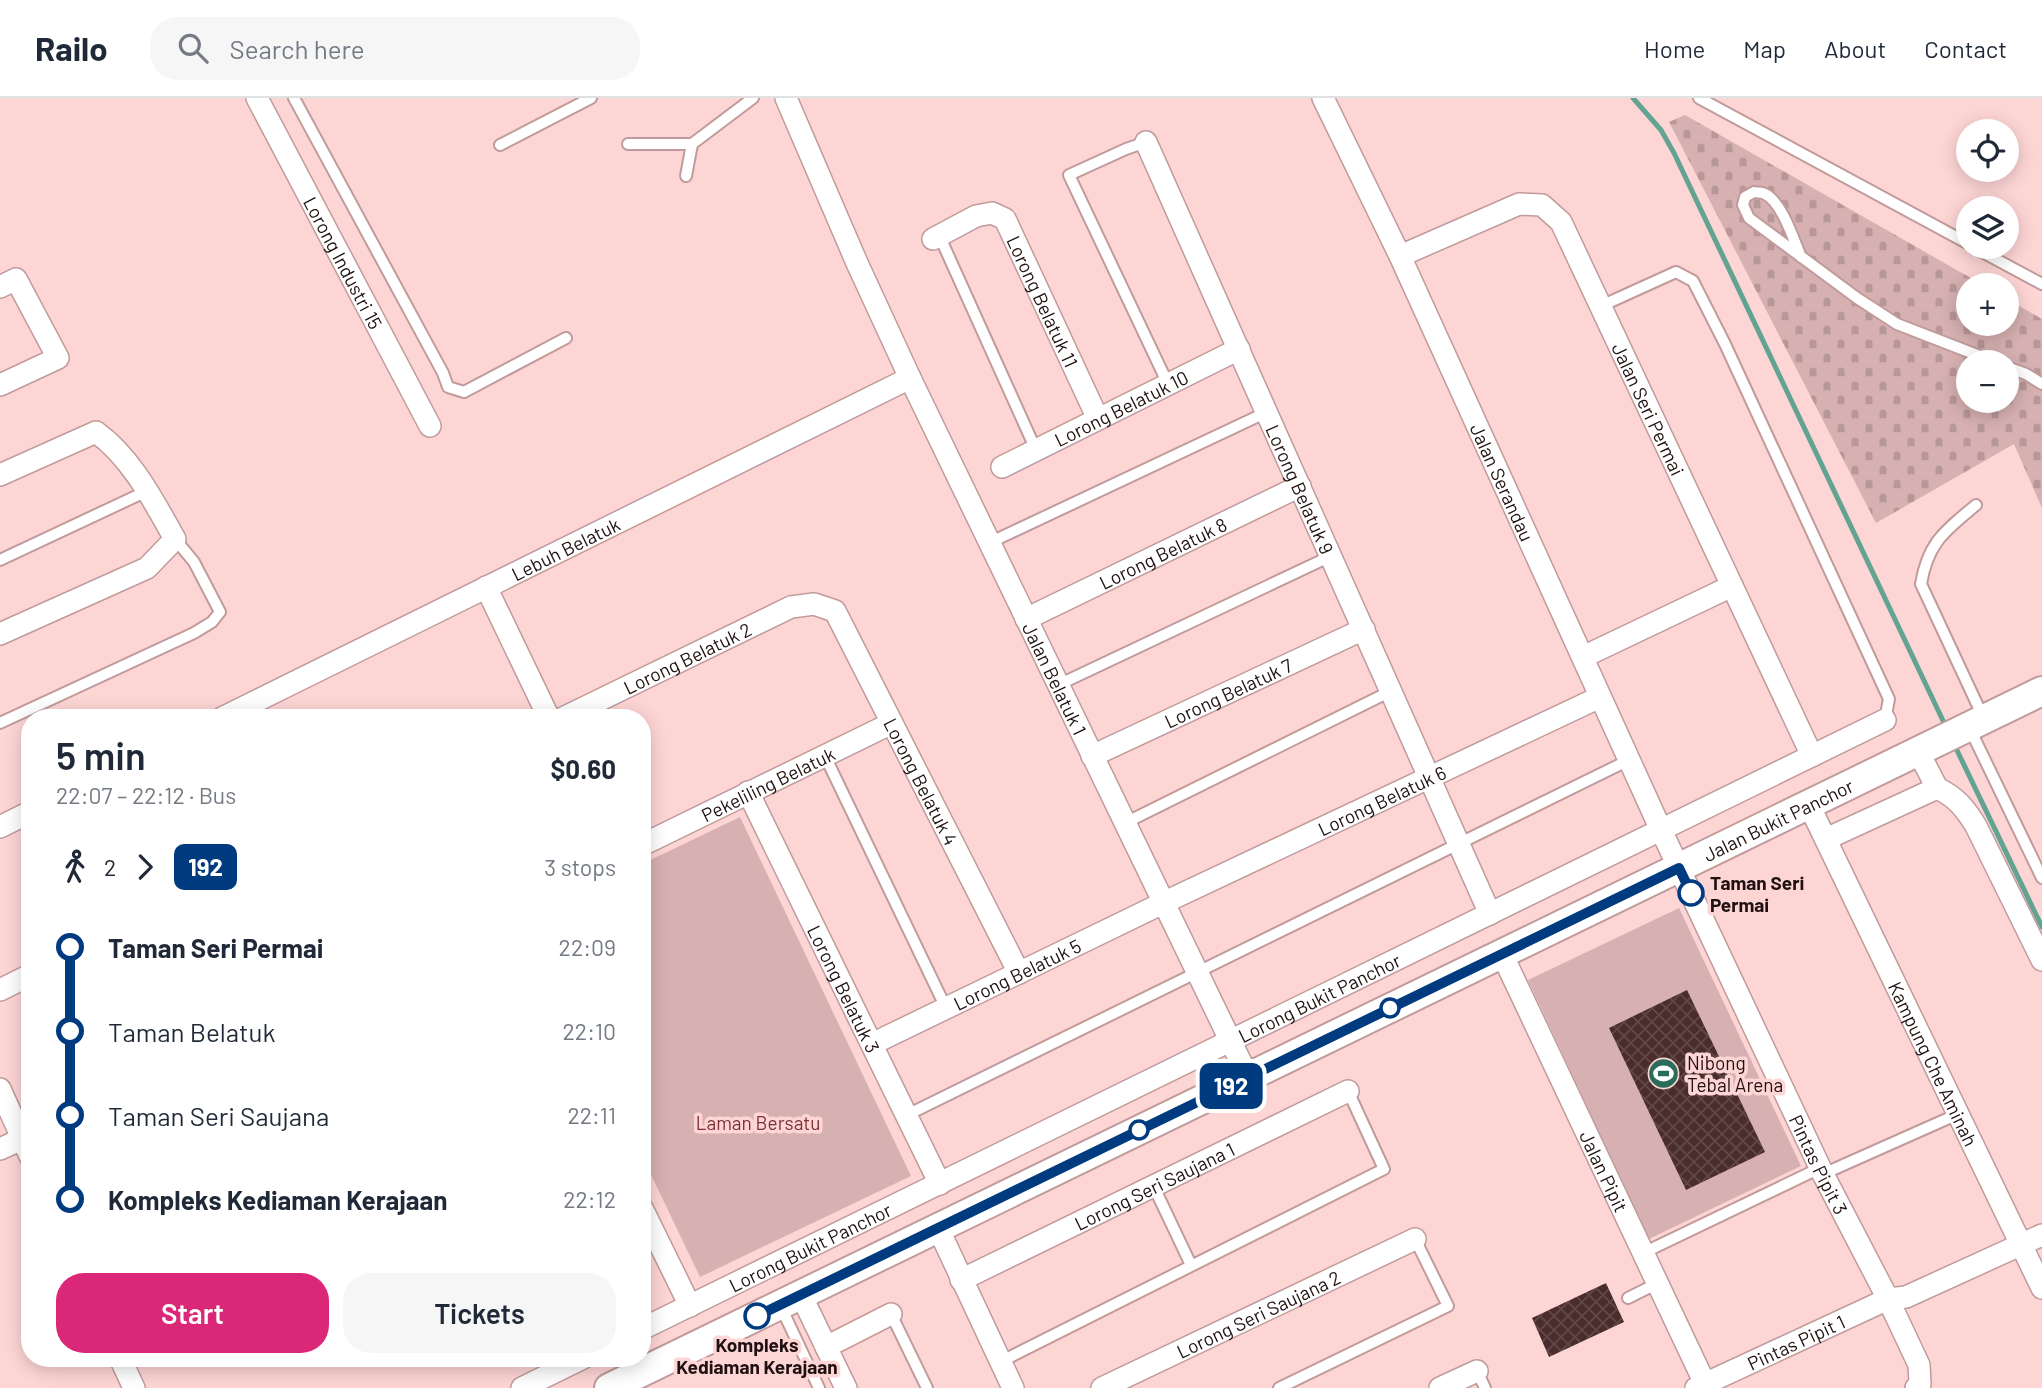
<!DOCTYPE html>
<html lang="en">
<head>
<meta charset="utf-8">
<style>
  :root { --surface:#fff; --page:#f6f6f7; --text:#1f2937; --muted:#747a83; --line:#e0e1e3; --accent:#db2777 }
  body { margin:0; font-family:Barlow,sans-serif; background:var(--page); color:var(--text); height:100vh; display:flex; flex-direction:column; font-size:26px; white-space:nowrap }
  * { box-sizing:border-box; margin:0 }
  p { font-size:23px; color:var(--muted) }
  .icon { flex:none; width:38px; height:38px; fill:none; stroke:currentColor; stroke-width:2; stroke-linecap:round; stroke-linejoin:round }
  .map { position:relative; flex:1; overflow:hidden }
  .drawer { position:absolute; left:21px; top:611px; width:630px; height:658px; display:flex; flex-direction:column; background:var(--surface); border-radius:28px; box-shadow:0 4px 18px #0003 }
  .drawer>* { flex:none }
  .badge { padding:0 14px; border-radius:10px; font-size:24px; line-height:46px }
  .fabs { position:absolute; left:1956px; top:21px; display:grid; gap:14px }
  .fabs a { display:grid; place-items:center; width:63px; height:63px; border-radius:50%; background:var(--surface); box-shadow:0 4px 18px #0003; font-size:35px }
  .map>.badge { position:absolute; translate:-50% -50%; box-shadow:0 0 0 4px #fff }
  .legs { display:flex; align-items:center; gap:10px; height:77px; padding:0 35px; font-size:23px }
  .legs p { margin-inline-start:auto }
  .headline { display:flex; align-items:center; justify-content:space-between; height:119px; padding:0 35px }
  h1 { font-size:38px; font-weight:600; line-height:52px }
  .action { display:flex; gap:14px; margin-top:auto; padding:14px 35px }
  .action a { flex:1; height:80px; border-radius:28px; background:var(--accent); color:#fff; font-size:28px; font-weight:600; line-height:80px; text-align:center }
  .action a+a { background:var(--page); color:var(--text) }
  ul { padding:0 35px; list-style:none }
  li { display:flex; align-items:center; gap:24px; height:84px; font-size:26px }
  li i { display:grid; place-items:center; width:10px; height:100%; margin:0 9px; background:currentColor }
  li i::after { content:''; width:18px; height:18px; margin:-9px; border:5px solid; border-radius:50%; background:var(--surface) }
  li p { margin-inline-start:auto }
  li:first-child i { background:linear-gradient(#0000 50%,currentColor 0) }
  li:last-child i { background:linear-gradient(currentColor 50%,#0000 0) }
  header { display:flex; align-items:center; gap:42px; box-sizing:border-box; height:98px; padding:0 35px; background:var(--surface); border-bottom:2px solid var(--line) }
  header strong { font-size:33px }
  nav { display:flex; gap:38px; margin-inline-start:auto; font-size:24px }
  .search { width:490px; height:63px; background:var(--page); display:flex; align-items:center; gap:18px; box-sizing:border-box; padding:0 24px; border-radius:28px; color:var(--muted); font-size:26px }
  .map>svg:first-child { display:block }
</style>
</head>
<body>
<header>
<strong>Railo</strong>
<div class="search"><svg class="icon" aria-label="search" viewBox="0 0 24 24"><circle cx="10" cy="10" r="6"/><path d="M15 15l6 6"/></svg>Search here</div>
<nav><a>Home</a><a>Map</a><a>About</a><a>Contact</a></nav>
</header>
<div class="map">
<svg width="2042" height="1290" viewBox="0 0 2042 1290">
  <defs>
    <pattern id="cemetery-stones" width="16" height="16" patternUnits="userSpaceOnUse" patternTransform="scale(1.75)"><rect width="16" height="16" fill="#d7b1b1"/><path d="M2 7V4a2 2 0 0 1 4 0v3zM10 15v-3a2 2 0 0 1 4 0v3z" fill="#b89797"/></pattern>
    <pattern id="building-cross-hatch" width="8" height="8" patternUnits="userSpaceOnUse" patternTransform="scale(1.75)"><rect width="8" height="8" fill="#4a2c2c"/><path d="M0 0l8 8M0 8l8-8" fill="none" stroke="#614848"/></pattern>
  </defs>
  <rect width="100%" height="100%" fill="#fed5d5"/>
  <g fill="#d7b1b1">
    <path d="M 740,719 L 911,1078 L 700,1179 L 642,1058 L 642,766 Z"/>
    <path d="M 1679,810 L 1801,1068 L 1649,1141 L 1528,882 Z"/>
  </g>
  <path fill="url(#cemetery-stones)" fill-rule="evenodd" d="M 1685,17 L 1983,187 L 1969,187 L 1969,226 L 2007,226 L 2007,201 L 2042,221 L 2042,410 L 2014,346 L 1876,425 L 1669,24 ZM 1969,264 L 2007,264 L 2007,303 L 1969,303 Z"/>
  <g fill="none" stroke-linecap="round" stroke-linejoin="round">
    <g stroke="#62a391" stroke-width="5">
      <path d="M 1633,0 L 1661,32 L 1674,55 L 1946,629"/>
      <path d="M 1953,644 L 2042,829"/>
    </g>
  </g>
  <g fill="url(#building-cross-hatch)">
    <path d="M 1687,892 L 1765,1054 L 1686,1092 L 1609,930 Z"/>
    <path d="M 1606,1185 L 1624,1224 L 1549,1259 L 1532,1220 Z"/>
  </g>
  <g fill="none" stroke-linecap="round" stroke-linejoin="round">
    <defs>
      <g id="service">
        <path d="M 294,0 L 443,275 L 448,289 L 464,294 L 566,240"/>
        <path d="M 1699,0 L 1969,146"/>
        <path d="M 1146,44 L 1126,51 L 1069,77 L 1168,286"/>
        <path d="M 628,46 L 692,46 L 753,0"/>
        <path d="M 500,47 L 591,0"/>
        <path d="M 686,78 L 692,46"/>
        <path d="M 939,137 L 1036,352"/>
        <path d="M 1973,149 L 2042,186"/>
        <path d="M 1801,159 C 1794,143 1782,104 1765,96 C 1762,94 1757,95 1754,94 L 1745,99 L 1743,107 L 1749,120 L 1857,200 L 1897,226 L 1995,264"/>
        <path d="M 1601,208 L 1676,174 L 1693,183 L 1725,246 L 1889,601 L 1885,622"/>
        <path d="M 2007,269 L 2026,276 L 2042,286"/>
        <path d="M 1976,407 C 1945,433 1928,444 1921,486 L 1984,621"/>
        <path d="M 989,445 L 1267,314"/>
        <path d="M 0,462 L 147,393"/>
        <path d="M 1058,587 L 1331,458"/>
        <path d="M 0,625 L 194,535 L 212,524 L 220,514 L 194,464 L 175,441"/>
        <path d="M 1969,629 L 2042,780"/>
        <path d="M 825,658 L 946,910"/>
        <path d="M 1125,725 L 1391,593"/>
        <path d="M 907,1017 L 1629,662"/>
        <path d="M 1823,1076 L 1958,1016"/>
        <path d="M 1153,1087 L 1191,1167"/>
        <path d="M 1643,1155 L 1820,1070"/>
        <path d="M 1628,1200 L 1658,1185"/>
        <path d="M 780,1207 L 819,1290"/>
        <path d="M 891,1216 L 927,1290"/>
        <path d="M 1000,1264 L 1384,1071 L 1348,993"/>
        <path d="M 1477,1273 L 1485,1290"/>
        <path d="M 1279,1290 L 1448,1208 L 1415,1141"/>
      </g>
      <g id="minor">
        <path id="s1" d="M 257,0 L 430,328"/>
        <path id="s2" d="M 786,0 L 857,165 L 910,280 L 1248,979"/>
        <path id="s3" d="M 1323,0 L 1400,158 L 1661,732 L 1823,1076 L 1888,1201 L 1919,1267 L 1920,1286 L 1916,1290"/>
        <path id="s4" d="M 1146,44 L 1490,816"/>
        <path id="s5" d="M 933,141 L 976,118 L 992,115 L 1005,121 L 1098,321"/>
        <path id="s6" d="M 1400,158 L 1519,106 L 1542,107 L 1561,124 L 1812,658"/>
        <path d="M 0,189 L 16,181 L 58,260 L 0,287"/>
        <path id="s7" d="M 1002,369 L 1239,251"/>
        <path d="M 0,377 L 96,334 C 132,360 154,404 175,441 L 147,470 L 0,536"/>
        <path d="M 486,489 L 549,620"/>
        <path id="s8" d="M 1026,521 L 1300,388"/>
        <path d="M 1583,559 L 1732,488"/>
        <path id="s9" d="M 222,620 L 910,280"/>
        <path id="s10" d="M 563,620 L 791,509 L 814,506 L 835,513 L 1019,875"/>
        <path d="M 1918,653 L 1937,690"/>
        <path id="s11" d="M 1092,658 L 1364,531"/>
        <path id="s12" d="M 748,694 L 940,1086"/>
        <path id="s13" d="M 1809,707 L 2042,1190"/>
        <path d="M 0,729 L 30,714"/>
        <path d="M 1826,741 L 1937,690 C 1956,699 1965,710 1976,728 L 2042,862"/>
        <path id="s14" d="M 642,747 L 892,625"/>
        <path id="s15" d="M 1502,856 L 1707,1290"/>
        <path d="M 0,892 L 30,877"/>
        <path id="s16" d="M 872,946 L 1163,805 L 1600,599"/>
        <path d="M 0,991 L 30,1058"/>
        <path d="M 0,1051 L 22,1041"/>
        <path d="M 642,1110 L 690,1208"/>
        <path d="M 938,1130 L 1013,1290"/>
        <path id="s17" d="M 961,1182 L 1348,993"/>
        <path d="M 801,1197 L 846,1290"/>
        <path id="s18" d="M 642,1231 L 1885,622"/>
        <path d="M 826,1249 L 891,1216"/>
        <path d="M 120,1260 L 134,1290"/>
        <path d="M 522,1290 L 583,1260"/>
        <path id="s19" d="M 1102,1290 L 1415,1141"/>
        <path d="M 1440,1290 L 1477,1273"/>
        <path id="s20" d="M 1696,1290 L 1888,1201 L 1906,1199 L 2042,1137"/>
      </g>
      <g id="secondary">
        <path id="s21" d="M 609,1290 L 2042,593"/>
      </g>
    </defs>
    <use href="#service" stroke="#c19b9b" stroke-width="14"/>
    <use href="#minor" stroke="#c19b9b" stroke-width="24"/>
    <use href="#secondary" stroke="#c19b9b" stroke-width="32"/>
    <use href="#service" stroke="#fff" stroke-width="10"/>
    <use href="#minor" stroke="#fff" stroke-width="21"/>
    <use href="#secondary" stroke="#fff" stroke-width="28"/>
  </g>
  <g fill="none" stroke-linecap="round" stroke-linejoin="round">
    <defs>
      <path id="line-1" d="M 757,1218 L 1679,770 L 1691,795"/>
    </defs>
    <use href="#line-1" stroke="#fff" stroke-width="16"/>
    <use href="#line-1" stroke="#003b80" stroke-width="10"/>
  </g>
  <defs>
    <symbol id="stadium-disc" viewBox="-11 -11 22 22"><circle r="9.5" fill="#2b6d5d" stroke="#fed5d5"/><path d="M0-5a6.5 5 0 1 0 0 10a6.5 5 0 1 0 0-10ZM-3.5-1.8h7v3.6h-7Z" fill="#fff"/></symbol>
  </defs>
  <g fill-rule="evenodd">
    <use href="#stadium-disc" x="1646" y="958" width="35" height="35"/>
  </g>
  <g fill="#fff" stroke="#003b80" stroke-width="3.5">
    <circle cx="1691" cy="795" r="12"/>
    <circle cx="1390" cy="910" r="9"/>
    <circle cx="1139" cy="1032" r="9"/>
    <circle cx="757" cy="1218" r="12"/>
  </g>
  <g text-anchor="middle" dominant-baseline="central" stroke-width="7" stroke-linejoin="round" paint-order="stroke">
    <g font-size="19" fill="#1f1111" stroke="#fed5d5">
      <text stroke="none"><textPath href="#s1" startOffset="186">Lorong Industri 15</textPath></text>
      <text stroke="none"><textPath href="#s5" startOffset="170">Lorong Belatuk 11</textPath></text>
      <text stroke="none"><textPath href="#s7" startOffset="133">Lorong Belatuk 10</textPath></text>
      <text stroke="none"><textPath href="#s6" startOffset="385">Jalan Seri Permai</textPath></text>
      <text stroke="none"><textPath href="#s3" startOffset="424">Jalan Serandau</textPath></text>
      <text stroke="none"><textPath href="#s4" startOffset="380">Lorong Belatuk 9</textPath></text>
      <text stroke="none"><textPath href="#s9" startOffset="383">Lebuh Belatuk</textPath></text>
      <text stroke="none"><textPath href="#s8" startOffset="152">Lorong Belatuk 8</textPath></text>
      <text stroke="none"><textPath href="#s10" startOffset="138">Lorong Belatuk 2</textPath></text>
      <text stroke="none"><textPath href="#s2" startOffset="640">Jalan Belatuk 1</textPath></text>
      <text stroke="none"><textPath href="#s11" startOffset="150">Lorong Belatuk 7</textPath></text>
      <text stroke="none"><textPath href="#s10" startOffset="490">Lorong Belatuk 4</textPath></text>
      <text stroke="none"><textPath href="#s14" startOffset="140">Pekeliling Belatuk</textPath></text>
      <text stroke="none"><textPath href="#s16" startOffset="565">Lorong Belatuk 6</textPath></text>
      <text stroke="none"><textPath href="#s21" startOffset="1300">Jalan Bukit Panchor</textPath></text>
      <text stroke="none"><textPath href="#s16" startOffset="161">Lorong Belatuk 5</textPath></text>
      <text stroke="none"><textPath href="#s12" startOffset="219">Lorong Belatuk 3</textPath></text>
      <text stroke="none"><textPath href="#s18" startOffset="754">Lorong Bukit Panchor</textPath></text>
      <text stroke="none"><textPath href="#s13" startOffset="287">Kampung Che Aminah</textPath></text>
      <text stroke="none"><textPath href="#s3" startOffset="1176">Pintas Pipit 3</textPath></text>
      <text stroke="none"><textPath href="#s15" startOffset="240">Jalan Pipit</textPath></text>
      <text stroke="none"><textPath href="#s17" startOffset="215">Lorong Seri Saujana 1</textPath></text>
      <text stroke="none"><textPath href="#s18" startOffset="187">Lorong Bukit Panchor</textPath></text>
      <text stroke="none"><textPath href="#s19" startOffset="173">Lorong Seri Saujana 2</textPath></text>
      <text stroke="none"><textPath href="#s20" startOffset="110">Pintas Pipit 1</textPath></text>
    </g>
    <g font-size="19" font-weight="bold" fill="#1f1111" stroke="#fed5d5" text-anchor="start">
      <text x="1710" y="784">Taman Seri<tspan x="1710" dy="22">Permai</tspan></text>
      <text x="757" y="1246" text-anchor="middle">Kompleks<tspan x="757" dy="22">Kediaman Kerajaan</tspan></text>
    </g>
    <g font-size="19" fill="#1f1111" stroke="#fed5d5" text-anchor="start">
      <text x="1687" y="964">Nibong<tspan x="1687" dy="22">Tebal Arena</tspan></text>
    </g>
    <g font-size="19" fill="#7b3237" stroke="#fed5d5">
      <text x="758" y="1024">Laman Bersatu</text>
    </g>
  </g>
</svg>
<div class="fabs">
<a><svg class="icon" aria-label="locate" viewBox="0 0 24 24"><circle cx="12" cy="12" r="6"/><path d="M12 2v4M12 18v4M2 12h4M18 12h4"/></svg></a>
<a><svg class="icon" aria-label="layers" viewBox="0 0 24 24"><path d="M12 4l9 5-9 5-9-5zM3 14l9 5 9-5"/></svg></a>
<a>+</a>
<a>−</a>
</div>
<b class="badge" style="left:1231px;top:988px;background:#003b80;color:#fff">192</b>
<section class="drawer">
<div class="headline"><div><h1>5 min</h1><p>22:07 – 22:12 · Bus</p></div><b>$0.60</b></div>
<div class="legs"><svg class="icon" aria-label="walk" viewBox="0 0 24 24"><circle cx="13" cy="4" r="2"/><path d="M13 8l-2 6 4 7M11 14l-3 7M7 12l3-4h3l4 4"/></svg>2<svg class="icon" aria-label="forward" viewBox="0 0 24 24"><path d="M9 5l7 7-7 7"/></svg><b class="badge" style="background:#003b80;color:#fff">192</b><p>3 stops</p></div>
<ul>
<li><i style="color:#003b80"></i><b>Taman Seri Permai</b><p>22:09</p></li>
<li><i style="color:#003b80"></i><span>Taman Belatuk</span><p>22:10</p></li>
<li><i style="color:#003b80"></i><span>Taman Seri Saujana</span><p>22:11</p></li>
<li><i style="color:#003b80"></i><b>Kompleks Kediaman Kerajaan</b><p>22:12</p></li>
</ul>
<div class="action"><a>Start</a><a>Tickets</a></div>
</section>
</div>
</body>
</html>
